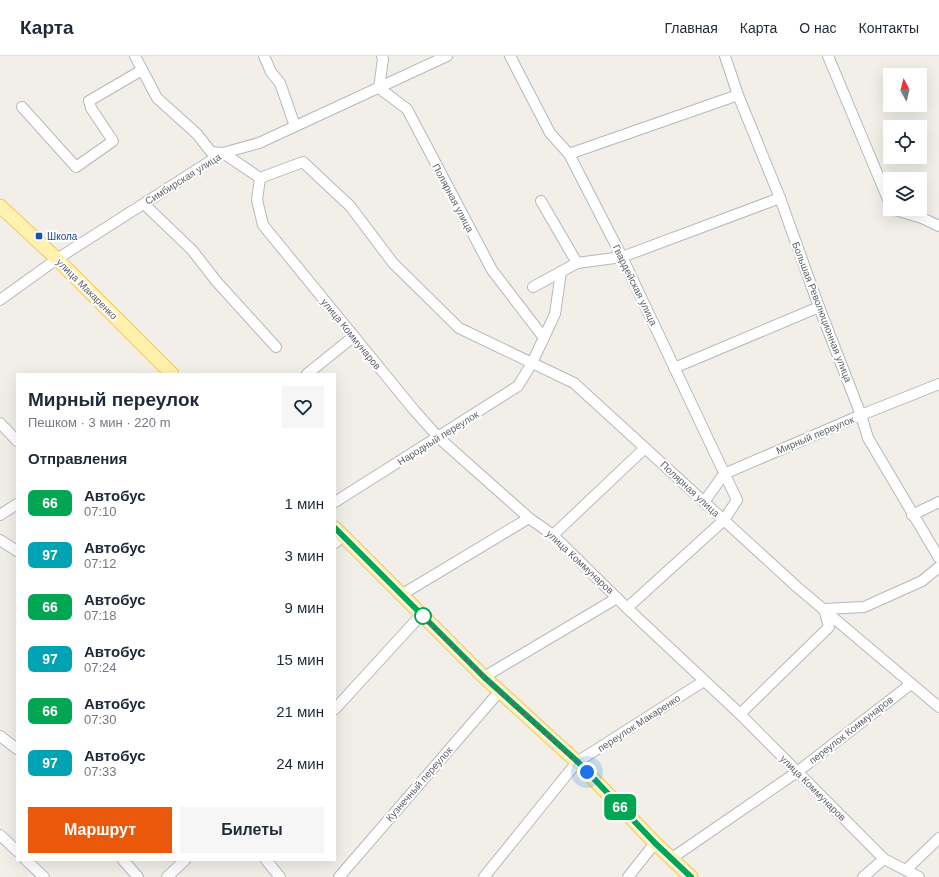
<!DOCTYPE html>
<html lang="ru">
<head>
<meta charset="utf-8">
<style>
  :root { --surface:#fff; --page:#f6f6f7; --text:#1f2937; --muted:#747a83; --line:#e0e1e3; --accent:#ea580c }
  body { margin:0; font-family:Helvetica,sans-serif; background:var(--page); color:var(--text); height:100vh; display:flex; flex-direction:column; font-size:15px; white-space:nowrap }
  * { box-sizing:border-box; margin:0 }
  p { font-size:13px; color:var(--muted) }
  .icon { flex:none; width:22px; height:22px; fill:none; stroke:currentColor; stroke-width:2; stroke-linecap:round; stroke-linejoin:round }
  .map { position:relative; flex:1; overflow:hidden }
  .drawer { position:absolute; left:16px; top:317px; width:320px; height:488px; display:flex; flex-direction:column; background:var(--surface); border-radius:0px; box-shadow:0 4px 16px #0002 }
  .drawer>* { flex:none }
  .badge { padding:0 8px; border-radius:6px; font-size:14px; line-height:26px }
  .needle { width:26px; rotate:353deg }
  .buttons { position:absolute; left:883px; top:12px; display:grid; gap:8px }
  .buttons a { display:grid; place-items:center; width:44px; height:44px; border-radius:0px; background:var(--surface); box-shadow:0 4px 16px #0002; font-size:20px }
  .you { position:absolute; width:20px; height:20px; margin:-10px; border:3px solid #fff; border-radius:50%; background:#1a73e8; box-shadow:0 0 0 6px #1a73e833 }
  .map>.badge { position:absolute; translate:-50% -50%; box-shadow:0 0 0 2px #fff }
  h2 { padding:0 12px; font-size:15px; line-height:36px }
  .round { display:grid; place-items:center; flex:none; width:42px; height:42px; border-radius:0px; background:var(--page) }
  .headline { display:flex; align-items:center; justify-content:space-between; height:68px; padding:0 12px }
  h1 { font-size:19px; font-weight:700; line-height:30px }
  .button { display:flex; gap:8px; margin-top:auto; padding:8px 12px }
  .button a { flex:1; height:46px; border-radius:0px; background:var(--accent); color:#fff; font-size:16px; font-weight:700; line-height:46px; text-align:center }
  .button a+a { background:var(--page); color:var(--text) }
  ul { padding:0; list-style:none }
  li { display:flex; align-items:center; gap:12px; height:52px; padding:0 12px }
  li div { flex:1 }
  li b { display:block; font-size:15px }
  li em { font-style:normal }
  li .badge { min-width:44px; font-weight:700; text-align:center }
  header { display:flex; align-items:center; gap:24px; box-sizing:border-box; height:56px; padding:0 20px; background:var(--surface); border-bottom:1px solid var(--line) }
  header strong { font-size:19px }
  nav { display:flex; gap:22px; margin-inline-start:auto; font-size:14px }
  .map>svg:first-child { display:block }
</style>
</head>
<body>
<header>
<strong>Карта</strong>
<nav><a>Главная</a><a>Карта</a><a>О нас</a><a>Контакты</a></nav>
</header>
<div class="map">
<svg width="939" height="821" viewBox="0 0 939 821">
  <rect width="100%" height="100%" fill="#f1efe8"/>
  <g fill="none" stroke-linecap="round" stroke-linejoin="round">
    <defs>
      <g id="minor">
        <path d="M 135,0 L 157,42 L 197,78 L 211,96 L 223,97 L 260,122 L 257,144 L 263,169 L 414,354 L 439,382 L 529,462 L 553,479 L 627,552 L 740,658 L 884,803 L 919,821"/>
        <path d="M 264,0 L 271,16 L 280,27 L 295,70"/>
        <path d="M 382,0 L 383,3 L 379,32 L 407,53 L 492,214 L 544,282"/>
        <path d="M 510,0 L 550,77 L 569,98 L 622,201 L 737,444 L 724,464 L 627,552"/>
        <path d="M 725,0 L 738,39 L 780,142 L 819,251 L 861,359 L 868,382 L 939,502"/>
        <path d="M 828,0 L 890,148"/>
        <path d="M 22,51 L 76,111 L 113,85 L 91,52 L 89,45 L 142,14"/>
        <path d="M 569,98 L 738,39"/>
        <path d="M 260,122 L 303,106 L 350,150 L 393,207 L 459,272 L 574,327 L 797,531 L 939,651"/>
        <path d="M 541,145 L 577,207"/>
        <path d="M 144,148 L 192,194 L 217,226 L 276,291"/>
        <path d="M 892,153 L 922,162 L 939,170"/>
        <path d="M 533,231 L 577,207 L 622,201 L 780,142"/>
        <path d="M 0,244 L 57,203 L 223,97 L 259,87 L 447,0"/>
        <path d="M 674,312 L 819,251"/>
        <path d="M 307,318 L 353,281"/>
        <path d="M 0,367 L 17,385"/>
        <path d="M 335,446 L 518,330 L 532,307 L 555,258 L 561,216"/>
        <path d="M 704,446 L 724,418 L 861,359 L 939,328"/>
        <path d="M 0,459 L 17,448"/>
        <path d="M 912,459 L 939,446"/>
        <path d="M 553,479 L 645,392"/>
        <path d="M 0,484 L 17,495"/>
        <path d="M 335,487 L 342,481"/>
        <path d="M 401,539 L 529,462"/>
        <path d="M 484,621 L 617,542"/>
        <path d="M 335,653 L 421,559"/>
        <path d="M 740,658 L 829,571 L 824,553 L 864,551 L 922,525 L 939,511"/>
        <path d="M 0,680 L 17,693"/>
        <path d="M 0,779 L 17,795"/>
        <path d="M 672,802 L 797,716 L 911,628"/>
        <path d="M 26,804 L 44,821"/>
        <path d="M 123,804 L 138,821"/>
        <path d="M 266,804 L 280,821"/>
        <path d="M 907,813 L 939,782"/>
        <path d="M 167,821 L 185,804"/>
        <path d="M 339,821 L 499,636"/>
        <path d="M 484,821 L 577,706 L 704,625"/>
        <path d="M 628,821 L 655,787"/>
        <path d="M 863,821 L 884,803"/>
      </g>
      <g id="major">
        <path d="M 0,150 L 57,203 L 172,318"/>
        <path d="M 335,472 L 484,621 L 577,706 L 655,787 L 691,821"/>
      </g>
    </defs>
    <use href="#minor" stroke="#b5b8bc" stroke-width="12"/>
    <use href="#major" stroke="#f2c960" stroke-width="15"/>
    <use href="#minor" stroke="#fff" stroke-width="10"/>
    <use href="#major" stroke="#fff2af" stroke-width="13"/>
  </g>
  <g fill="none" stroke-linecap="round" stroke-linejoin="round">
    <defs>
      <path id="line" d="M 335,472 L 484,621 L 578,706 L 655,787 L 691,821"/>
    </defs>
    <use href="#line" stroke="#fff" stroke-width="9"/>
    <use href="#line" stroke="#00a651" stroke-width="6"/>
    <path stroke="#5f6368" stroke-width="4" stroke-dasharray="0 7.2" d="M 423,560 L 421,559 L 484,621 L 587,716"/>
  </g>
  <rect fill="#1a4fb4" stroke="#fff" stroke-width="1.5" x="35" y="176" width="8" height="8" rx="2"/>
  <circle fill="#fff" stroke="#00a651" stroke-width="2" cx="423" cy="560" r="8"/>
  <g text-anchor="middle" dominant-baseline="central" stroke-width="4" stroke-linejoin="round" paint-order="stroke">
    <g font-size="10" fill="#5f6368" stroke="#fff">
      <text transform="translate(183 123) rotate(-32)">Симбирская улица</text>
      <text transform="translate(453 142) rotate(62)">Полярная улица</text>
      <text transform="translate(635 229) rotate(64)">Гвардейская улица</text>
      <text transform="translate(87 233) rotate(45)">улица Макаренко</text>
      <text transform="translate(822 256) rotate(69)">Большая Революционная улица</text>
      <text transform="translate(351 278) rotate(51)">улица Коммунаров</text>
      <text transform="translate(815 379) rotate(-23)">Мирный переулок</text>
      <text transform="translate(438 382) rotate(-32)">Народный переулок</text>
      <text transform="translate(690 433) rotate(43)">Полярная улица</text>
      <text transform="translate(580 506) rotate(43)">улица Коммунаров</text>
      <text transform="translate(639 667) rotate(-33)">переулок Макаренко</text>
      <text transform="translate(851 674) rotate(-38)">переулок Коммунаров</text>
      <text transform="translate(419 728) rotate(-49)">Кузнечный переулок</text>
      <text transform="translate(813 732) rotate(45)">улица Коммунаров</text>
    </g>
    <g font-size="10" fill="#164399" stroke="#fff" text-anchor="start">
      <text x="47" y="180">Школа</text>
    </g>
  </g>
</svg>
<div class="buttons">
<a><svg class="needle" viewBox="-14 -14 28 28"><path d="M0-13l5 13h-10z" fill="#e53935"/><path d="M0 13l5-13h-10z" fill="#747a83"/></svg></a>
<a><svg class="icon" aria-label="locate" viewBox="0 0 24 24"><circle cx="12" cy="12" r="6"/><path d="M12 2v4M12 18v4M2 12h4M18 12h4"/></svg></a>
<a><svg class="icon" aria-label="layers" viewBox="0 0 24 24"><path d="M12 4l9 5-9 5-9-5zM3 14l9 5 9-5"/></svg></a>
</div>
<div class="you" style="left:587px;top:716px"></div>
<b class="badge" style="left:620px;top:751px;background:#00a651;color:#fff">66</b>
<section class="drawer">
<div class="headline"><div><h1>Мирный переулок</h1><p>Пешком · 3 мин · 220 m</p></div><a class="round"><svg class="icon" aria-label="heart" viewBox="0 0 24 24"><path d="M12 20l-8-8c-3-5 5-10 8-4 3-6 11-1 8 4z"/></svg></a></div>
<h2>Отправления</h2>
<ul>
<li><span class="badge" style="background:#00a651;color:#fff">66</span><div><b>Автобус</b><p>07:10</p></div><em>1 мин</em></li>
<li><span class="badge" style="background:#00a3b4;color:#fff">97</span><div><b>Автобус</b><p>07:12</p></div><em>3 мин</em></li>
<li><span class="badge" style="background:#00a651;color:#fff">66</span><div><b>Автобус</b><p>07:18</p></div><em>9 мин</em></li>
<li><span class="badge" style="background:#00a3b4;color:#fff">97</span><div><b>Автобус</b><p>07:24</p></div><em>15 мин</em></li>
<li><span class="badge" style="background:#00a651;color:#fff">66</span><div><b>Автобус</b><p>07:30</p></div><em>21 мин</em></li>
<li><span class="badge" style="background:#00a3b4;color:#fff">97</span><div><b>Автобус</b><p>07:33</p></div><em>24 мин</em></li>
</ul>
<div class="button"><a>Маршрут</a><a>Билеты</a></div>
</section>
</div>
</body>
</html>
